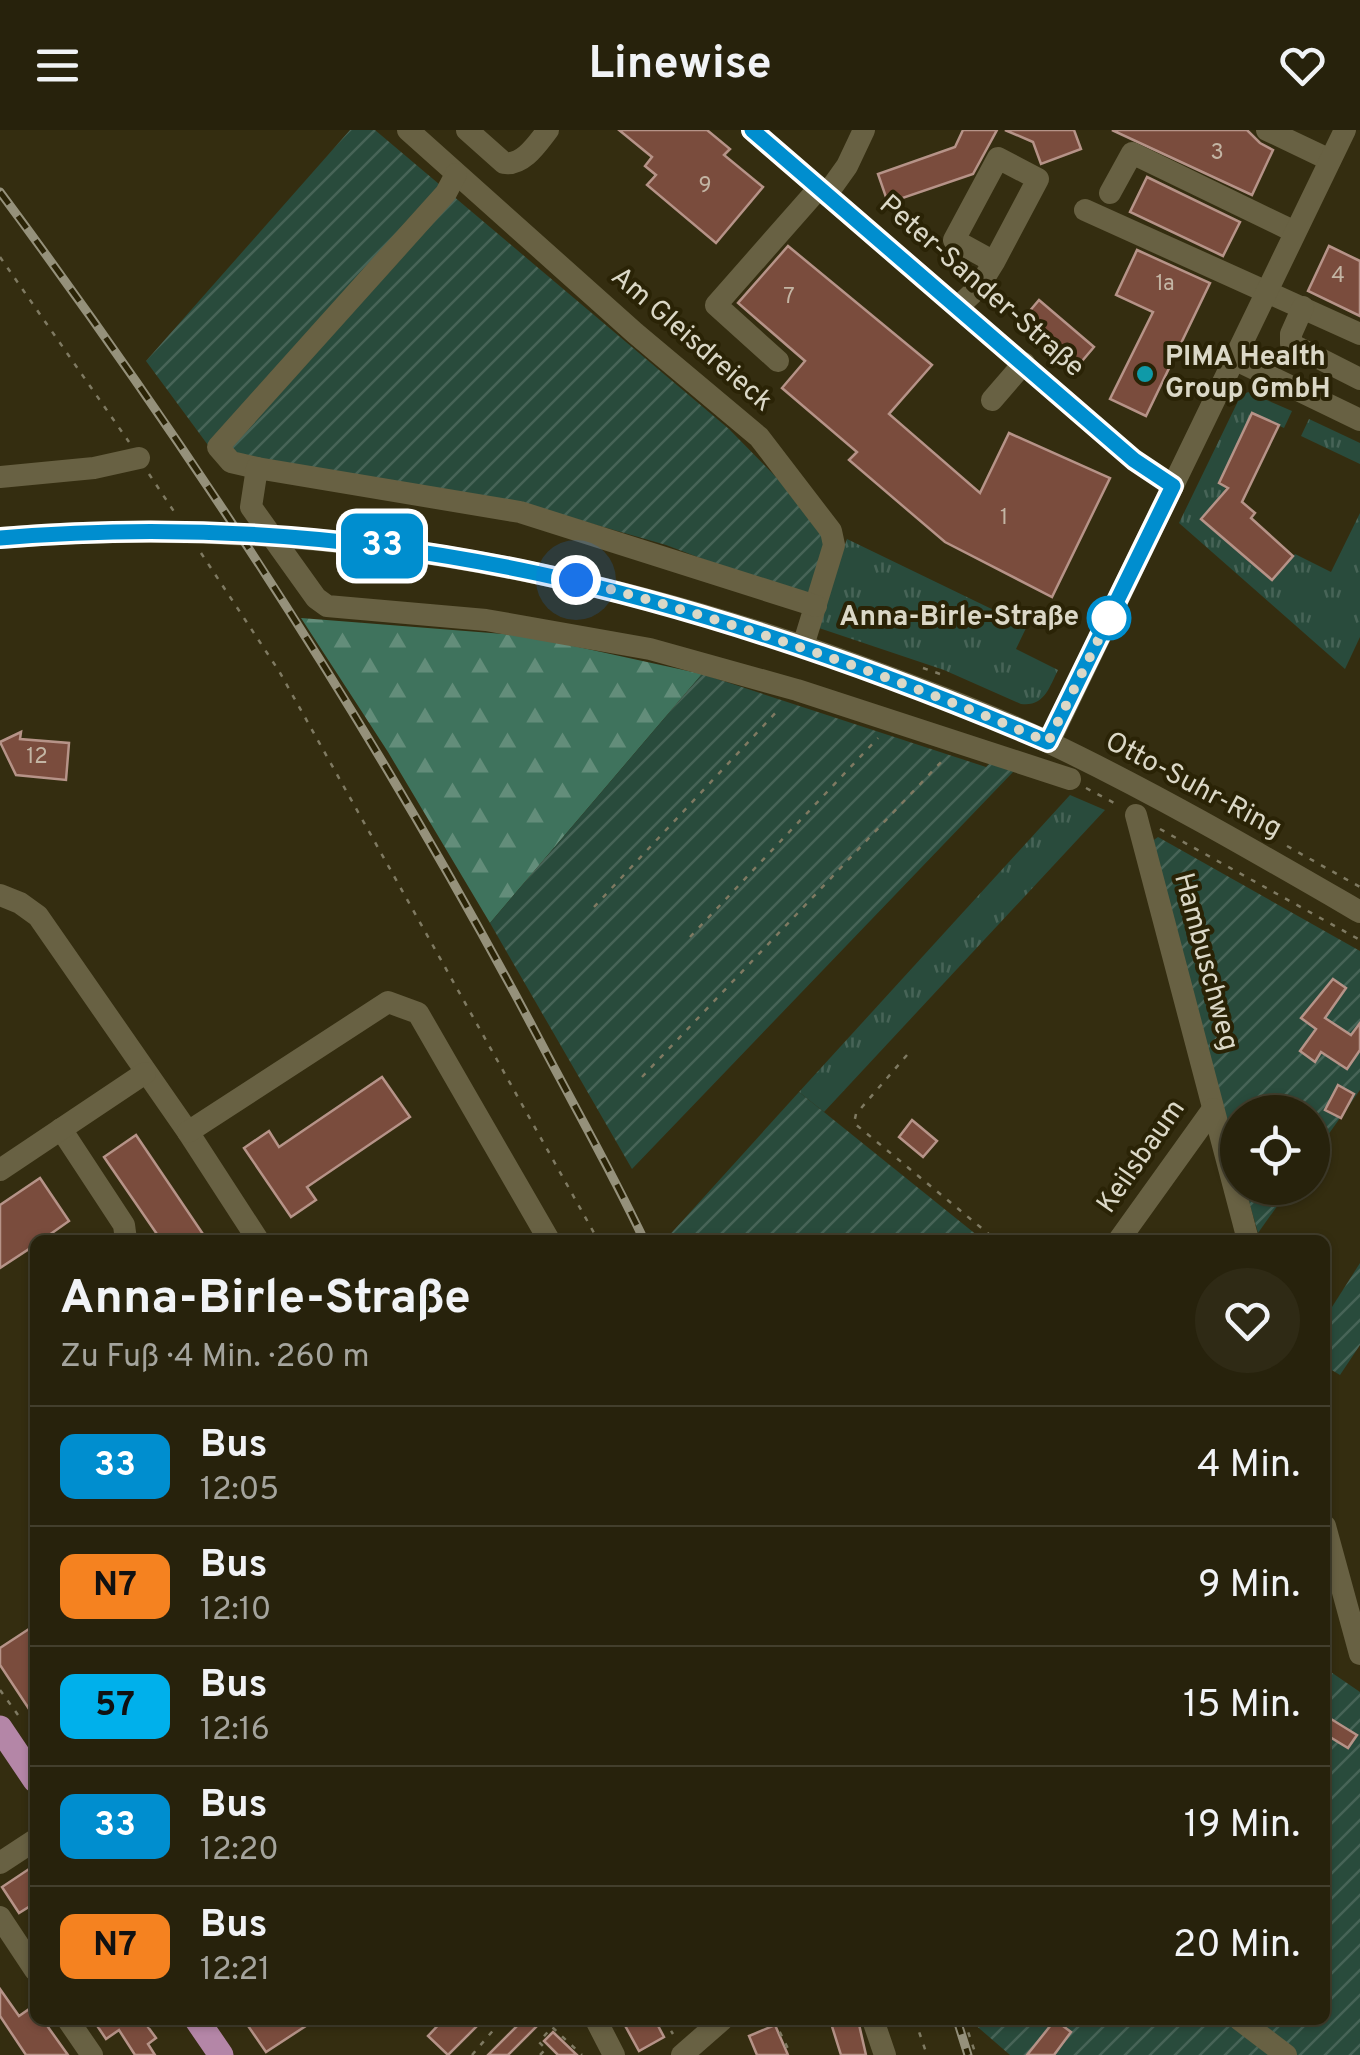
<!DOCTYPE html>
<html lang="de">
<head>
<meta charset="utf-8">
<style>
  :root { --surface:#27220c; --page:#2f2a15; --text:#f1f3f6; --muted:#a4a49d; --line:#433f2d }
  body { margin:0; font-family:Overpass,sans-serif; background:var(--page); color:var(--text); height:100vh; display:flex; flex-direction:column; font-size:38px; white-space:nowrap }
  * { box-sizing:border-box; margin:0 }
  p { font-size:32px; color:var(--muted) }
  .icon { flex:none; width:55px; height:55px; fill:none; stroke:currentColor; stroke-width:2; stroke-linecap:round; stroke-linejoin:round }
  .map { position:relative; flex:1; overflow:hidden }
  .panel { position:absolute; left:30px; top:1105px; width:1300px; height:790px; display:flex; flex-direction:column; background:var(--surface); border-radius:15px; box-shadow:0 2px 8px #0004,0 0 0 2px var(--line) }
  .panel>* { flex:none }
  .badge { padding:0 20px; border-radius:15px; font-size:35px; line-height:65px }
  .controls { position:absolute; left:1220px; top:965px; display:grid; gap:20px }
  .controls a { display:grid; place-items:center; width:110px; height:110px; border-radius:50%; background:var(--surface); box-shadow:0 2px 8px #0004,0 0 0 2px var(--line); font-size:50px }
  .you { position:absolute; width:50px; height:50px; margin:-25px; border:8px solid #fff; border-radius:50%; background:#1a73e8; box-shadow:0 0 0 15px #1a73e833 }
  .map>.badge { position:absolute; translate:-50% -50%; box-shadow:0 0 0 5px #fff }
  .round { display:grid; place-items:center; flex:none; width:105px; height:105px; border-radius:52px; background:var(--page) }
  .head { display:flex; align-items:center; justify-content:space-between; height:170px; padding:0 30px }
  h1 { font-size:48px; font-weight:700; line-height:75px }
  ul { padding:0; list-style:none }
  li { display:flex; align-items:center; gap:30px; height:120px; padding:0 30px; border-top:2px solid var(--line) }
  li div { flex:1 }
  li b { display:block; font-size:38px }
  li em { font-style:normal }
  li .badge { min-width:110px; font-weight:700; text-align:center }
  header { display:flex; justify-content:space-between; align-items:center; height:130px; padding:0 30px; background:var(--surface); font-size:45px; font-weight:700 }
  .map>svg:first-child { display:block }
</style>
</head>
<body>
<header><svg class="icon" aria-label="menu" viewBox="0 0 24 24"><path d="M4 6h16M4 12h16M4 18h16"/></svg>Linewise<svg class="icon" aria-label="heart" viewBox="0 0 24 24"><path d="M12 20l-8-8c-3-5 5-10 8-4 3-6 11-1 8 4z"/></svg></header>
<div class="map">
<svg width="1360" height="1925" viewBox="0 0 1360 1925">
  <defs>
    <pattern id="grass-tufts" width="24" height="20" patternUnits="userSpaceOnUse" patternTransform="scale(2.5)"><rect width="24" height="20" fill="#294b3c"/><path d="M3 7l-1-3M5 7V3M7 7l1-3M15 17l-1-3M17 17v-4M19 17l1-3" fill="none" stroke="#476457"/></pattern>
    <pattern id="forest-firs" width="22" height="20" patternUnits="userSpaceOnUse" patternTransform="scale(2.5)"><rect width="22" height="20" fill="#3f735d"/><path d="M5 1l3.5 6h-7zM16 11l3.5 6h-7z" fill="#638d7a"/></pattern>
    <pattern id="garden-furrows" width="10" height="10" patternUnits="userSpaceOnUse" patternTransform="scale(2.5)"><rect width="10" height="10" fill="#294b3c"/><path d="M-1 1l2-2M0 10L10 0M9 11l2-2" fill="none" stroke="#476457"/></pattern>
  </defs>
  <rect width="100%" height="100%" fill="#342d10"/>
  <g fill="url(#grass-tufts)">
    <path d="M 1248,262 L 1292,281 L 1284,298 L 1252,283 L 1219,352 L 1226,357 L 1223,363 L 1229,414 L 1272,449 L 1295,424 L 1331,442 L 1360,383 L 1360,507 L 1345,539 L 1179,393 L 1240,267 Z"/>
    <path d="M 1309,289 L 1360,313 L 1360,334 L 1301,306 Z"/>
    <path d="M 847,409 L 1027,496 L 1016,519 L 1058,540 C 1049,558 1044,577 1021,574 L 944,540 L 816,497 Z"/>
    <path d="M 1070,665 L 1105,680 L 824,982 L 799,962 Z"/>
  </g>
  <path fill="url(#forest-firs)" d="M 301,488 L 528,506 L 702,544 L 490,793 L 388,622 Z"/>
  <g fill="url(#garden-furrows)">
    <path d="M 350,0 L 375,0 L 729,299 L 827,399 L 811,470 L 666,415 L 534,377 L 216,326 L 146,231 Z"/>
    <path d="M 702,544 L 986,637 L 991,632 L 1014,641 L 632,1039 L 490,793 Z"/>
    <path d="M 1158,707 L 1360,821 L 1360,960 L 1313,1026 L 1312,982 L 1238,982 L 1237,1028 L 1151,712 Z"/>
    <path d="M 799,962 L 983,1110 L 665,1110 Z"/>
    <path d="M 1245,1058 L 1290,1058 L 1258,1103 Z"/>
    <path d="M 1360,1133 L 1360,1215 L 1340,1245 L 1325,1236 L 1325,1188 Z"/>
    <path d="M 1325,1538 L 1360,1562 L 1360,1925 L 1010,1925 L 973,1893 L 972,1890 L 1325,1890 Z"/>
  </g>
  <g fill="#7a4c3d" stroke="#b69388" stroke-width="2.5">
    <path d="M 619,0 L 707,0 L 730,19 L 724,25 L 763,57 L 716,113 L 647,55 L 656,45 L 645,36 L 652,27 Z"/>
    <path d="M 963,0 L 997,0 L 973,44 L 888,73 L 878,44 L 955,17 Z"/>
    <path d="M 1005,0 L 1074,0 L 1081,19 L 1041,34 L 1033,12 Z"/>
    <path d="M 1112,0 L 1247,0 L 1260,13 L 1273,20 L 1252,65 Z"/>
    <path d="M 1147,47 L 1240,92 L 1223,126 L 1130,82 Z"/>
    <path d="M 788,116 L 932,235 L 889,284 L 980,363 L 1009,303 L 1110,348 L 1052,467 L 945,412 L 849,330 L 857,322 L 782,258 L 805,231 L 738,173 Z"/>
    <path d="M 1329,116 L 1360,131 L 1360,186 L 1308,161 Z"/>
    <path d="M 1137,120 L 1210,153 L 1146,286 L 1110,269 L 1153,182 L 1116,165 Z"/>
    <path d="M 1039,170 L 1094,217 L 1077,237 L 1022,190 Z"/>
    <path d="M 1252,283 L 1279,295 L 1242,372 L 1255,383 L 1251,388 L 1293,426 L 1272,450 L 1201,389 L 1228,358 L 1219,353 Z"/>
    <path d="M 21,602 L 20,609 L 69,613 L 66,650 L 16,645 L 0,612 Z"/>
    <path d="M 1333,849 L 1346,858 L 1325,888 L 1351,905 L 1360,893 L 1360,920 L 1347,939 L 1321,922 L 1315,932 L 1300,921 L 1316,899 L 1301,888 Z"/>
    <path d="M 382,947 L 410,987 L 307,1057 L 316,1070 L 291,1087 L 244,1018 L 269,1001 L 279,1017 Z"/>
    <path d="M 1338,955 L 1354,964 L 1341,988 L 1325,980 Z"/>
    <path d="M 912,990 L 937,1011 L 923,1027 L 899,1007 Z"/>
    <path d="M 136,1005 L 207,1110 L 161,1110 L 104,1027 Z"/>
    <path d="M 40,1048 L 69,1091 L 42,1110 L 35,1110 L 35,1115 L 0,1138 L 0,1075 Z"/>
    <path d="M 35,1495 L 35,1588 L 0,1535 L 0,1518 Z"/>
    <path d="M 1331,1589 L 1357,1605 L 1348,1618 L 1325,1604 Z"/>
    <path d="M 35,1735 L 35,1773 L 19,1783 L 2,1757 Z"/>
    <path d="M 0,1859 L 19,1886 L 35,1875 L 35,1890 L 43,1890 L 68,1925 L 26,1925 L 0,1886 Z"/>
    <path d="M 109,1890 L 158,1890 L 148,1897 L 156,1908 L 148,1914 L 155,1925 L 135,1925 L 119,1900 L 106,1909 L 98,1897 Z"/>
    <path d="M 244,1890 L 315,1890 L 266,1922 Z"/>
    <path d="M 443,1890 L 483,1890 L 448,1925 L 428,1906 Z"/>
    <path d="M 523,1890 L 543,1890 L 508,1925 L 488,1925 Z"/>
    <path d="M 622,1890 L 655,1890 L 664,1907 L 639,1921 Z"/>
    <path d="M 830,1890 L 858,1890 L 866,1925 L 841,1925 Z"/>
    <path d="M 1055,1890 L 1071,1902 L 1054,1925 L 1027,1925 Z"/>
    <path d="M 775,1895 L 788,1925 L 757,1925 L 749,1906 Z"/>
    <path d="M 553,1902 L 577,1925 L 558,1925 L 544,1911 Z"/>
  </g>
  <g fill="none" stroke-linecap="round" stroke-linejoin="round">
    <g stroke="#7f7a62" stroke-width="2.5" stroke-dasharray="5 8" stroke-linecap="butt">
      <path d="M 0,127 L 129,312"/>
      <path d="M 149,344 L 175,383"/>
      <path d="M 201,423 L 279,541 L 598,1110"/>
      <path d="M 923,538 L 943,545"/>
      <path d="M 1086,658 L 1118,675"/>
      <path d="M 1160,699 L 1360,810"/>
      <path d="M 1287,716 L 1360,757"/>
      <path d="M 594,777 L 780,578"/>
      <path d="M 690,807 L 878,608"/>
      <path d="M 907,925 L 856,984 L 854,993 L 996,1110"/>
      <path d="M 642,947 L 944,629"/>
      <path d="M 0,1560 L 18,1585"/>
      <path d="M 664,1890 L 673,1904"/>
      <path d="M 774,1890 L 791,1925"/>
      <path d="M 915,1890 L 927,1925"/>
      <path d="M 964,1890 L 976,1925"/>
      <path d="M 472,1925 L 502,1890"/>
      <path d="M 540,1925 L 546,1919 L 539,1912 L 552,1897 L 582,1925"/>
    </g>
    <g stroke="#686143" stroke-width="22">
      <path d="M 408,0 L 635,203 L 759,307 L 831,401 L 834,415 L 803,516"/>
      <path d="M 467,0 L 504,33 C 523,36 537,14 548,0"/>
      <path d="M 752,0 L 1134,330 L 1173,356"/>
      <path d="M 1267,0 L 1330,30"/>
      <path d="M 1110,63 L 1132,23 L 1295,102"/>
      <path d="M 827,64 L 847,36 L 864,0"/>
      <path d="M 1085,80 L 1360,204"/>
      <path d="M 959,176 L 978,158 L 994,132 L 954,110 L 998,28 L 1038,49 L 994,132"/>
      <path d="M 1303,177 L 1291,204 L 1291,214 L 1360,249"/>
      <path d="M 1234,229 L 1360,290"/>
      <path d="M 778,231 L 716,175 L 819,58"/>
      <path d="M 992,270 L 1024,233"/>
      <path d="M 257,338 L 231,332 L 218,317 L 446,63 L 456,44"/>
      <path d="M 0,347 L 94,338 L 139,328"/>
      <path d="M 0,408 C 294,383 584,436 859,536 C 923,560 987,583 1048,612 C 1155,663 1258,723 1360,782"/>
      <path d="M 816,476 L 520,382 L 257,338 L 251,377 L 316,468 L 327,476 L 486,490 L 650,519 L 797,560 L 1070,649"/>
      <path d="M 1049,612 L 1345,0"/>
      <path d="M 1136,685 L 1248,1110"/>
      <path d="M 0,765 L 20,773 L 38,786 L 188,1002 L 258,1110"/>
      <path d="M 61,999 L 124,1095 L 126,1110"/>
      <path d="M 188,1002 L 388,872 L 418,883 L 549,1110"/>
      <path d="M 0,1040 L 145,943"/>
      <path d="M 1119,1110 L 1213,979"/>
      <path d="M 1325,1396 L 1360,1524"/>
      <path d="M 0,1733 L 35,1710"/>
      <path d="M 0,1787 L 35,1840"/>
      <path d="M 68,1890 L 92,1925"/>
      <path d="M 596,1890 L 614,1925"/>
      <path d="M 873,1890 L 885,1925"/>
      <path d="M 1240,1890 L 1286,1925"/>
      <path d="M 682,1925 L 722,1890"/>
    </g>
    <g stroke="#b486a7" stroke-width="25">
      <path d="M 0,1598 L 35,1650"/>
      <path d="M 197,1890 L 221,1925"/>
    </g>
    <defs>
      <g id="rail">
        <path d="M 0,62 C 200,332 382,612 539,909 C 574,976 612,1042 644,1110"/>
        <path d="M 957,1890 L 968,1925"/>
      </g>
    </defs>
    <use href="#rail" stroke="#95917b" stroke-width="9"/>
    <use href="#rail" stroke="#2a2306" stroke-width="5" stroke-dasharray="15" stroke-linecap="butt"/>
  </g>
  <g fill="none" stroke-linecap="round" stroke-linejoin="round">
    <defs>
      <path id="line" d="M 0,408 C 374,375 708,467 1048,612 L 1173,356 L 1134,330 L 752,0"/>
    </defs>
    <use href="#line" stroke="#fff" stroke-width="22"/>
    <use href="#line" stroke="#008ecf" stroke-width="15"/>
    <path stroke="#dbd8c7" stroke-width="10" stroke-dasharray="0 18" d="M 576,450 C 739,493 894,546 1048,612 L 1109,488"/>
  </g>
  <circle fill="#0f9aa8" stroke="#2a2306" stroke-width="4" cx="1145" cy="244" r="10"/>
  <circle fill="#fff" stroke="#008ecf" stroke-width="5" cx="1109" cy="488" r="20"/>
  <g text-anchor="middle" dominant-baseline="central" stroke-width="8" stroke-linejoin="round" paint-order="stroke">
    <g font-size="22" fill="#c3b5a4">
      <text x="1217" y="23">3</text>
      <text x="705" y="56">9</text>
      <text x="1338" y="146">4</text>
      <text x="1165" y="154">1a</text>
      <text x="789" y="167">7</text>
      <text x="1004" y="388">1</text>
      <text x="37" y="627">12</text>
    </g>
    <g font-size="28" fill="#dbd8c7" stroke="#2a2306">
      <text transform="translate(981 157) rotate(41)">Peter-Sander-Straße</text>
      <text transform="translate(691 210) rotate(41)">Am Gleisdreieck</text>
      <text transform="translate(1193 656) rotate(28)">Otto-Suhr-Ring</text>
      <text transform="translate(1205 832) rotate(75)">Hambuschweg</text>
      <text transform="translate(1142 1027) rotate(-55)">Keilsbaum</text>
    </g>
    <g font-size="28" font-weight="bold" fill="#dbd8c7" stroke="#2a2306" text-anchor="start">
      <text x="1165" y="228">PIMA Health<tspan x="1165" dy="32">Group GmbH</tspan></text>
    </g>
    <g font-size="28" font-weight="bold" fill="#dbd8c7" stroke="#2a2306" text-anchor="end">
      <text x="1079" y="488">Anna-Birle-Straße</text>
    </g>
  </g>
</svg>
<div class="controls">
<a><svg class="icon" aria-label="locate" viewBox="0 0 24 24"><circle cx="12" cy="12" r="6"/><path d="M12 2v4M12 18v4M2 12h4M18 12h4"/></svg></a>
</div>
<div class="you" style="left:576px;top:450px"></div>
<b class="badge" style="left:382px;top:416px;background:#008ecf;color:#fff">33</b>
<section class="panel">
<div class="head"><div><h1>Anna-Birle-Straße</h1><p>Zu Fuß · 4 Min. · 260 m</p></div><a class="round"><svg class="icon" aria-label="heart" viewBox="0 0 24 24"><path d="M12 20l-8-8c-3-5 5-10 8-4 3-6 11-1 8 4z"/></svg></a></div>
<ul>
<li><span class="badge" style="background:#008ecf;color:#fff">33</span><div><b>Bus</b><p>12:05</p></div><em>4 Min.</em></li>
<li><span class="badge" style="background:#f58220;color:#111">N7</span><div><b>Bus</b><p>12:10</p></div><em>9 Min.</em></li>
<li><span class="badge" style="background:#00b0eb;color:#111">57</span><div><b>Bus</b><p>12:16</p></div><em>15 Min.</em></li>
<li><span class="badge" style="background:#008ecf;color:#fff">33</span><div><b>Bus</b><p>12:20</p></div><em>19 Min.</em></li>
<li><span class="badge" style="background:#f58220;color:#111">N7</span><div><b>Bus</b><p>12:21</p></div><em>20 Min.</em></li>
</ul>
</section>
</div>
</body>
</html>
